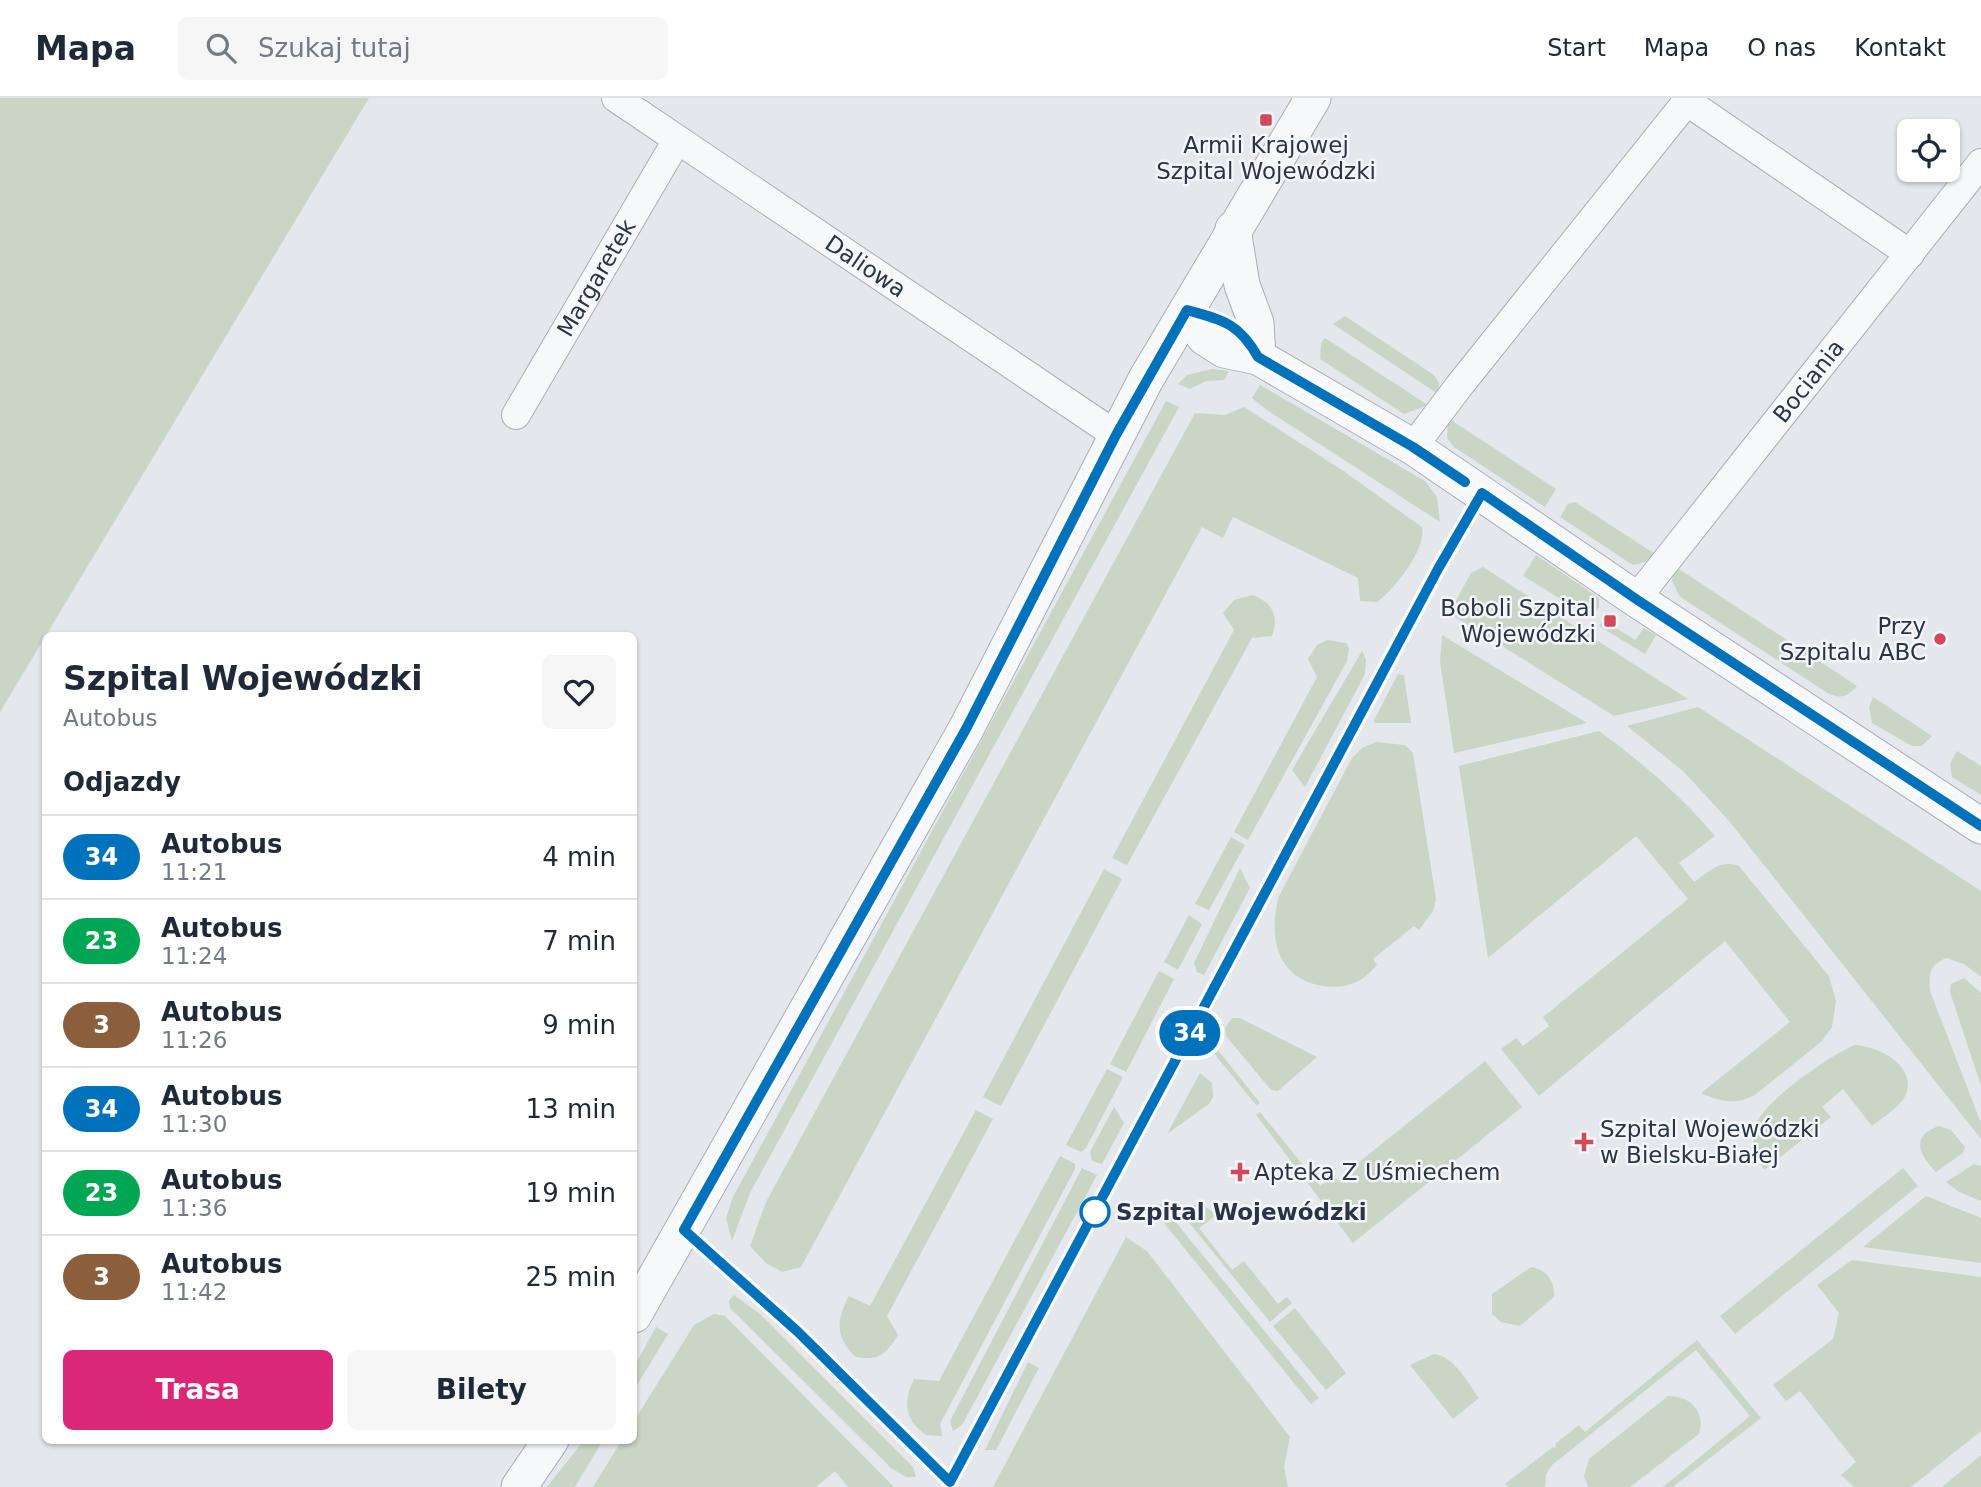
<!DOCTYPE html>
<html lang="pl">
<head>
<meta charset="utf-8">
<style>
  :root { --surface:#fff; --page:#f6f6f7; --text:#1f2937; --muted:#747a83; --line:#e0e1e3; --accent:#db2777 }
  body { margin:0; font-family:"DejaVu Sans",sans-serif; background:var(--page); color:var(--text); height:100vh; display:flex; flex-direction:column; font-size:26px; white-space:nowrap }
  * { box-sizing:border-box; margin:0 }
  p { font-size:23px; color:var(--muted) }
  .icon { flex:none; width:38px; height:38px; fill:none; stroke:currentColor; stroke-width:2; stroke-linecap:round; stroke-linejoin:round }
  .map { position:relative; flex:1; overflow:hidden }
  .side { position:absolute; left:42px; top:534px; width:595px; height:812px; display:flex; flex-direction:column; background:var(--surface); border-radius:10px; box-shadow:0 2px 5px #0004 }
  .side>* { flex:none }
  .badge { padding:0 14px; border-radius:23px; font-size:24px; line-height:46px }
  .buttons { position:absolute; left:1897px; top:21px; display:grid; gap:14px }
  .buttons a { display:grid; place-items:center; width:63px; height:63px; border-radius:10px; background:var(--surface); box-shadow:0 2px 5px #0004; font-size:35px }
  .map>.badge { position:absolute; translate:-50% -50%; box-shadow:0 0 0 4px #fff }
  h2 { padding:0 21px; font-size:26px; line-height:63px }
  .round { display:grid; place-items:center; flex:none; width:74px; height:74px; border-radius:10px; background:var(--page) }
  .overview { display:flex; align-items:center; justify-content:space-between; height:119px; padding:0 21px }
  h1 { font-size:33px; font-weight:600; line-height:52px }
  .button { display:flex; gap:14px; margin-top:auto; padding:14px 21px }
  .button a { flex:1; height:80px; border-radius:10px; background:var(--accent); color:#fff; font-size:28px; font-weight:600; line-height:80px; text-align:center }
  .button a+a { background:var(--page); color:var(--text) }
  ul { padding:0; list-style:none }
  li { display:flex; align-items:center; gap:21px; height:84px; padding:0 21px; border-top:2px solid var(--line) }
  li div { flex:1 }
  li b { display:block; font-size:26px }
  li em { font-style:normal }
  li .badge { min-width:77px; font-weight:700; text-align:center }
  header { display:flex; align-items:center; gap:42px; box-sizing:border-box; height:98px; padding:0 35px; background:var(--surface); border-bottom:2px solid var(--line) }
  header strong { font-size:33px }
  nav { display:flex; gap:38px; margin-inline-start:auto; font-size:24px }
  .search { width:490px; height:63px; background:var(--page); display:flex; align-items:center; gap:18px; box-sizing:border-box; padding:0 24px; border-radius:10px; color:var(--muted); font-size:26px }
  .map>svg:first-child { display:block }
</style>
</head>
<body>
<header>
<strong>Mapa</strong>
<div class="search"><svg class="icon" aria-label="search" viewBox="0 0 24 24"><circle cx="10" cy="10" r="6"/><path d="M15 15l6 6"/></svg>Szukaj tutaj</div>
<nav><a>Start</a><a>Mapa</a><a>O nas</a><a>Kontakt</a></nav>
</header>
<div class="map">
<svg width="1981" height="1389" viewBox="0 0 1981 1389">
  <rect width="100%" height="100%" fill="#e4e7ec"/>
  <g fill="#c9d6c5">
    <path d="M 0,0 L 369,0 L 0,614 Z"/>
    <path d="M 1345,218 L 1434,277 L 1439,285 L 1438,296 L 1333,226 Z"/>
    <path d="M 1325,240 L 1428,307 L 1404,316 L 1320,261 L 1321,245 Z"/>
    <path d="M 1212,271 L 1229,273 L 1224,282 L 1206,283 L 1190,291 L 1178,286 L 1187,277 Z"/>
    <path d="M 1260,287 L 1425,383 L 1437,399 L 1440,424 L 1267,312 L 1252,300 Z"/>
    <path d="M 1166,303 L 1179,309 L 750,1095 L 732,1143 L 726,1120 L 733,1099 Z"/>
    <path d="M 1244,309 L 1342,372 L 1422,429 C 1427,451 1394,492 1377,504 L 1360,503 L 1358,480 L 1233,419 L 1223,440 L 1202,429 L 801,1169 L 782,1174 L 766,1165 L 750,1148 L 766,1104 L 1195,315 L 1225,317 Z"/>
    <path d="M 1448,320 L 1556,391 L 1545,409 L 1454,349 L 1447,340 Z"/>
    <path d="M 1575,404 L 1655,456 L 1645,464 L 1633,467 L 1560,419 L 1568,406 Z"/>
    <path d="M 1536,457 L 1599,500 L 1599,509 L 1591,520 L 1523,478 Z"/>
    <path d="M 1483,469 L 1688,601 L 1614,618 L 1449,515 L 1471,475 Z"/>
    <path d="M 1676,469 L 1857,588 C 1848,598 1842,601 1829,596 L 1679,498 L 1672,482 Z"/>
    <path d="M 1252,497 C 1273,504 1279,518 1272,538 L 1252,540 L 1127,767 L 1112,760 L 1234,532 L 1223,515 L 1234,502 Z"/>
    <path d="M 1603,522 L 1635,542 L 1644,530 L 1656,537 L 1645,556 L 1599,528 Z"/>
    <path d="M 1442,537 L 1587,625 L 1454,655 L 1440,564 Z"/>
    <path d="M 1327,542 L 1346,545 L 1349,550 L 1347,563 L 1248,742 L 1234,734 L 1317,579 L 1308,561 L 1317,547 Z"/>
    <path d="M 1362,553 L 1366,561 L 1365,576 L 1305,689 L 1292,672 Z"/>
    <path d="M 1398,576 L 1404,577 L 1411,625 L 1375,625 L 1374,622 Z"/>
    <path d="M 1873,599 L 1932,638 L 1922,648 L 1912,648 L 1872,625 L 1869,609 Z"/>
    <path d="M 1698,609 L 1981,793 L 1981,879 L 1964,866 L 1946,860 C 1929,868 1929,875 1930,893 L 1981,1025 L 1981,1041 L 1729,723 L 1684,674 L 1627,628 Z"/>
    <path d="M 1599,633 C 1643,665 1680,697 1715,738 L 1679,765 L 1694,784 C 1709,774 1719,761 1739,768 L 1829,878 L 1836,903 L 1832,929 L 1822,943 L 1755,997 C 1736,1007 1720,1004 1701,995 L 1790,924 L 1725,843 L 1539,998 L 1501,951 L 1516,940 L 1523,948 L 1549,928 L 1543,919 L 1688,801 L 1636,738 L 1488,860 L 1459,668 Z"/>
    <path d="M 1376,644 L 1405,647 L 1413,655 L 1436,801 L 1433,813 L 1419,832 L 1414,828 L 1373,861 L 1377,867 C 1371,873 1364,881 1356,884 C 1343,890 1328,890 1314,886 C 1274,875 1269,833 1279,798 L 1352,660 L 1362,650 Z"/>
    <path d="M 1957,653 L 1981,668 L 1981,697 L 1952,679 L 1950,665 Z"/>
    <path d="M 1231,739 L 1245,747 L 1209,812 L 1195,806 Z"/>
    <path d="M 1240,770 L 1250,790 L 1204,877 L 1197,874 L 1194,865 Z"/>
    <path d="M 1104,771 L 1122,781 L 1001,1008 L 983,999 Z"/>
    <path d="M 1189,817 L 1202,826 L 1178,872 L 1164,864 Z"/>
    <path d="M 1159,873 L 1174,881 L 1126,974 L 1110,966 Z"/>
    <path d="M 1964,880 L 1981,895 L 1981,988 L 1950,894 L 1951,886 Z"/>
    <path d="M 1232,920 L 1240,920 L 1317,959 L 1278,993 L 1271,992 L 1226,938 L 1225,930 Z"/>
    <path d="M 1855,947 C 1878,948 1919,968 1905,998 C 1899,1010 1883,1019 1872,1028 L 1843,991 L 1822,1009 L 1831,1019 L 1764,1072 C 1757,1059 1750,1044 1754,1030 C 1762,1004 1830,957 1855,947 Z"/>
    <path d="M 1217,951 L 1260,1005 L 1256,1007 L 1217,959 L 1213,952 Z"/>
    <path d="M 1485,963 L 1522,1009 L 1353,1145 L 1256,1017 L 1260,1014 L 1320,1088 L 1334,1078 L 1339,1084 L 1345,1080 L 1343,1077 Z"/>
    <path d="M 1107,971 L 1123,979 L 1086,1050 L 1081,1054 L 1066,1047 Z"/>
    <path d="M 1200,975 L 1212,985 L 1213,999 L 1209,1006 L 1167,1036 Z"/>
    <path d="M 1114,1009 L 1124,1025 L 1102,1066 L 1092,1063 L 1090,1054 Z"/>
    <path d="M 976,1012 L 993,1021 L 887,1218 L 898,1237 C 887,1255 878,1264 856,1259 C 835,1240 836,1222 849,1198 L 870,1208 Z"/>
    <path d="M 1939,1028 L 1951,1032 L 1965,1049 L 1963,1055 L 1936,1074 C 1920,1058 1909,1038 1939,1028 Z"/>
    <path d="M 1060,1058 L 1075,1066 L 1075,1071 L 940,1326 L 942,1338 L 926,1337 C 904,1321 903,1305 914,1281 L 939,1283 Z"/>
    <path d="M 1974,1066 L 1981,1068 L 1981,1103 L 1959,1094 L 1946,1084 Z"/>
    <path d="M 1082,1070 L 1097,1077 L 962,1327 L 953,1333 L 950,1323 Z"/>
    <path d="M 1903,1070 L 1918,1088 L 1735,1236 L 1720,1218 Z"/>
    <path d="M 1926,1098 L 1981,1120 L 1981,1165 L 1863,1149 Z"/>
    <path d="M 1201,1105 L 1216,1117 L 1199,1130 L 1232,1172 L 1244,1163 L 1278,1206 L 1287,1199 L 1292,1205 L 1270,1224 L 1187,1122 L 1187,1109 Z"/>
    <path d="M 1161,1106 L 1319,1300 L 1311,1306 L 1155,1114 L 1156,1107 Z"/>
    <path d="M 1126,1139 L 1147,1153 L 1290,1339 L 1284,1369 L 1288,1389 L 993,1389 Z"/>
    <path d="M 1852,1162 L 1981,1179 L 1981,1333 L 1911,1389 L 1854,1389 L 1841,1377 L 1856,1364 L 1800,1293 L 1786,1303 L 1773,1287 L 1833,1241 L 1839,1215 L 1817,1187 Z"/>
    <path d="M 1531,1169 C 1547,1171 1555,1184 1554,1199 L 1520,1228 L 1501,1224 L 1492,1216 L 1492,1196 Z"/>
    <path d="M 734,1197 L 760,1216 L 913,1369 L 916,1379 L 906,1379 L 891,1370 L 730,1210 L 729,1203 Z"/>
    <path d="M 1295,1210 L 1346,1275 L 1326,1292 L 1273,1228 Z"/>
    <path d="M 714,1216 L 725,1218 L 894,1389 L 848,1389 L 835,1373 L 816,1389 L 593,1389 L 622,1342 L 634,1342 L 634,1323 L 694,1227 Z"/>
    <path d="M 656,1229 L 668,1236 L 634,1292 L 634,1269 Z"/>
    <path d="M 1697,1242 L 1761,1320 L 1673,1389 L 1663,1389 L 1750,1318 L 1696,1252 L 1552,1367 L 1546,1376 L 1545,1389 L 1508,1389 L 1505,1386 L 1553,1349 L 1555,1350 L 1556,1345 L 1579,1327 L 1585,1334 Z"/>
    <path d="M 1434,1256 C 1455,1259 1467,1284 1479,1300 L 1453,1321 L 1410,1267 Z"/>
    <path d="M 1028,1264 L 1039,1270 L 996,1352 L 985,1352 Z"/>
    <path d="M 1668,1298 C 1690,1297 1706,1314 1699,1336 L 1630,1389 L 1588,1389 L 1584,1378 L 1589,1361 Z"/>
    <path d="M 584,1342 L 603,1342 L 575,1389 L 547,1389 Z"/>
    <path d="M 1981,1357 L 1981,1389 L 1942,1389 Z"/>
  </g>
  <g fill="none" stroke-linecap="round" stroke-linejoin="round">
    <defs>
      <g id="minor">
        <path id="s1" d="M 616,0 L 1116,337"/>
        <path id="s2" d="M 516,317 L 677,42"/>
        <path d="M 1413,349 L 1459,288 L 1684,7 L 1692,7 L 1910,156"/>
        <path id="s3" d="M 1636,501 L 1981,65"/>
      </g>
      <g id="tertiary">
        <path d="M 1233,131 L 1242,187 L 1256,225 L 1258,259"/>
        <path d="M 1187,212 L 1204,239 L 1224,252 L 1258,259 L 1413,349 L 1636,501 L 1981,728"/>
        <path d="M 634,1217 L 966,631 L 1146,281 L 1313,0"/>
        <path d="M 519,1389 L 551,1342"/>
      </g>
    </defs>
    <use href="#minor" stroke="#a9aeb7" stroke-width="30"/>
    <use href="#tertiary" stroke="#a9aeb7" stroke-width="37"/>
    <use href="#minor" stroke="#f7f8fa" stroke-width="28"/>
    <use href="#tertiary" stroke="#f7f8fa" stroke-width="35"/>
  </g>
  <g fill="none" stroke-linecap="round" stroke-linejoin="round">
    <defs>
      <path id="line" d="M 1465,384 L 1413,349 L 1258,259 C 1239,225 1223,222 1187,212 L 1116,337 L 966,631 L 684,1132 L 797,1233 L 950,1384 L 1438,471 L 1482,395 L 1636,501 L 1981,728"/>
    </defs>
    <use href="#line" stroke="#fff" stroke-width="16"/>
    <use href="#line" stroke="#0072bc" stroke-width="10"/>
  </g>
  <g fill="#d1495b" stroke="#f4f6f9" stroke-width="2.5">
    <rect x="1259" y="15" width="14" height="14" rx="3.5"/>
    <rect x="1603" y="516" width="14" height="14" rx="3.5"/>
    <circle cx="1940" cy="541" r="7"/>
    <path d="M1580.5 1033.5h7v7h7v7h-7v7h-7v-7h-7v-7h7z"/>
    <path d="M1236.5 1063.5h7v7h7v7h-7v7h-7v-7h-7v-7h7z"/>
  </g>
  <circle fill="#fff" stroke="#0072bc" stroke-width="3.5" cx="1095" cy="1114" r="14"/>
  <g text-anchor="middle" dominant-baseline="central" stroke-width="5" stroke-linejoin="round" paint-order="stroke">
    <g font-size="23" fill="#2b3445" stroke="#f4f6f9" text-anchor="end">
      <text x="1266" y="47" text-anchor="middle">Armii Krajowej<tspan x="1266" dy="26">Szpital Wojewódzki</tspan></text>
      <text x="1596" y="510">Boboli Szpital<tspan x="1596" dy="26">Wojewódzki</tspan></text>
      <text x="1926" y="528">Przy<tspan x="1926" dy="26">Szpitalu ABC</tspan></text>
      <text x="1600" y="1031" text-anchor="start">Szpital Wojewódzki<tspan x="1600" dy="26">w Bielsku-Białej</tspan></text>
      <text x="1254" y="1074" text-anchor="start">Apteka Z Uśmiechem</text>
    </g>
    <g font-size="23" fill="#2b3445" stroke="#f4f6f9">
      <text stroke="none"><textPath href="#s1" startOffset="301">Daliowa</textPath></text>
      <text stroke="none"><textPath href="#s2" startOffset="159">Margaretek</textPath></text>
      <text stroke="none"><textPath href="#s3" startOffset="278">Bociania</textPath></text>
    </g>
    <g font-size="23" font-weight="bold" fill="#2b3445" stroke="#f4f6f9" text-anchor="start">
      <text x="1116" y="1114">Szpital Wojewódzki</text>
    </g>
  </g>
</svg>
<div class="buttons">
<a><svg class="icon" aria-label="locate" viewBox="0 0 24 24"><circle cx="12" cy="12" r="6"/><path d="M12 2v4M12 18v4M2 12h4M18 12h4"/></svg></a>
</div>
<b class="badge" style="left:1190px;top:935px;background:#0072bc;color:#fff">34</b>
<section class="side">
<div class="overview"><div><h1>Szpital Wojewódzki</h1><p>Autobus</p></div><a class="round"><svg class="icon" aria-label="heart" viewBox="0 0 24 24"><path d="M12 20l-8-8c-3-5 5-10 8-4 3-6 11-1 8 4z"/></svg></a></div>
<h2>Odjazdy</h2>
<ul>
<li><span class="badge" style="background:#0072bc;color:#fff">34</span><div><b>Autobus</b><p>11:21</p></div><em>4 min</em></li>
<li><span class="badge" style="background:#00a651;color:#fff">23</span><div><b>Autobus</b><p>11:24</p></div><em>7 min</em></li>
<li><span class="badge" style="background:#8b5e3c;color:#fff">3</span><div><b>Autobus</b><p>11:26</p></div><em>9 min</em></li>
<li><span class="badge" style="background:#0072bc;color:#fff">34</span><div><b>Autobus</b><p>11:30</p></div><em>13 min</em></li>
<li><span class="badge" style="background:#00a651;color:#fff">23</span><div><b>Autobus</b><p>11:36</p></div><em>19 min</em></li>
<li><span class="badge" style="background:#8b5e3c;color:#fff">3</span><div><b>Autobus</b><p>11:42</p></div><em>25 min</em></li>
</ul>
<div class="button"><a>Trasa</a><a>Bilety</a></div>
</section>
</div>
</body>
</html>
